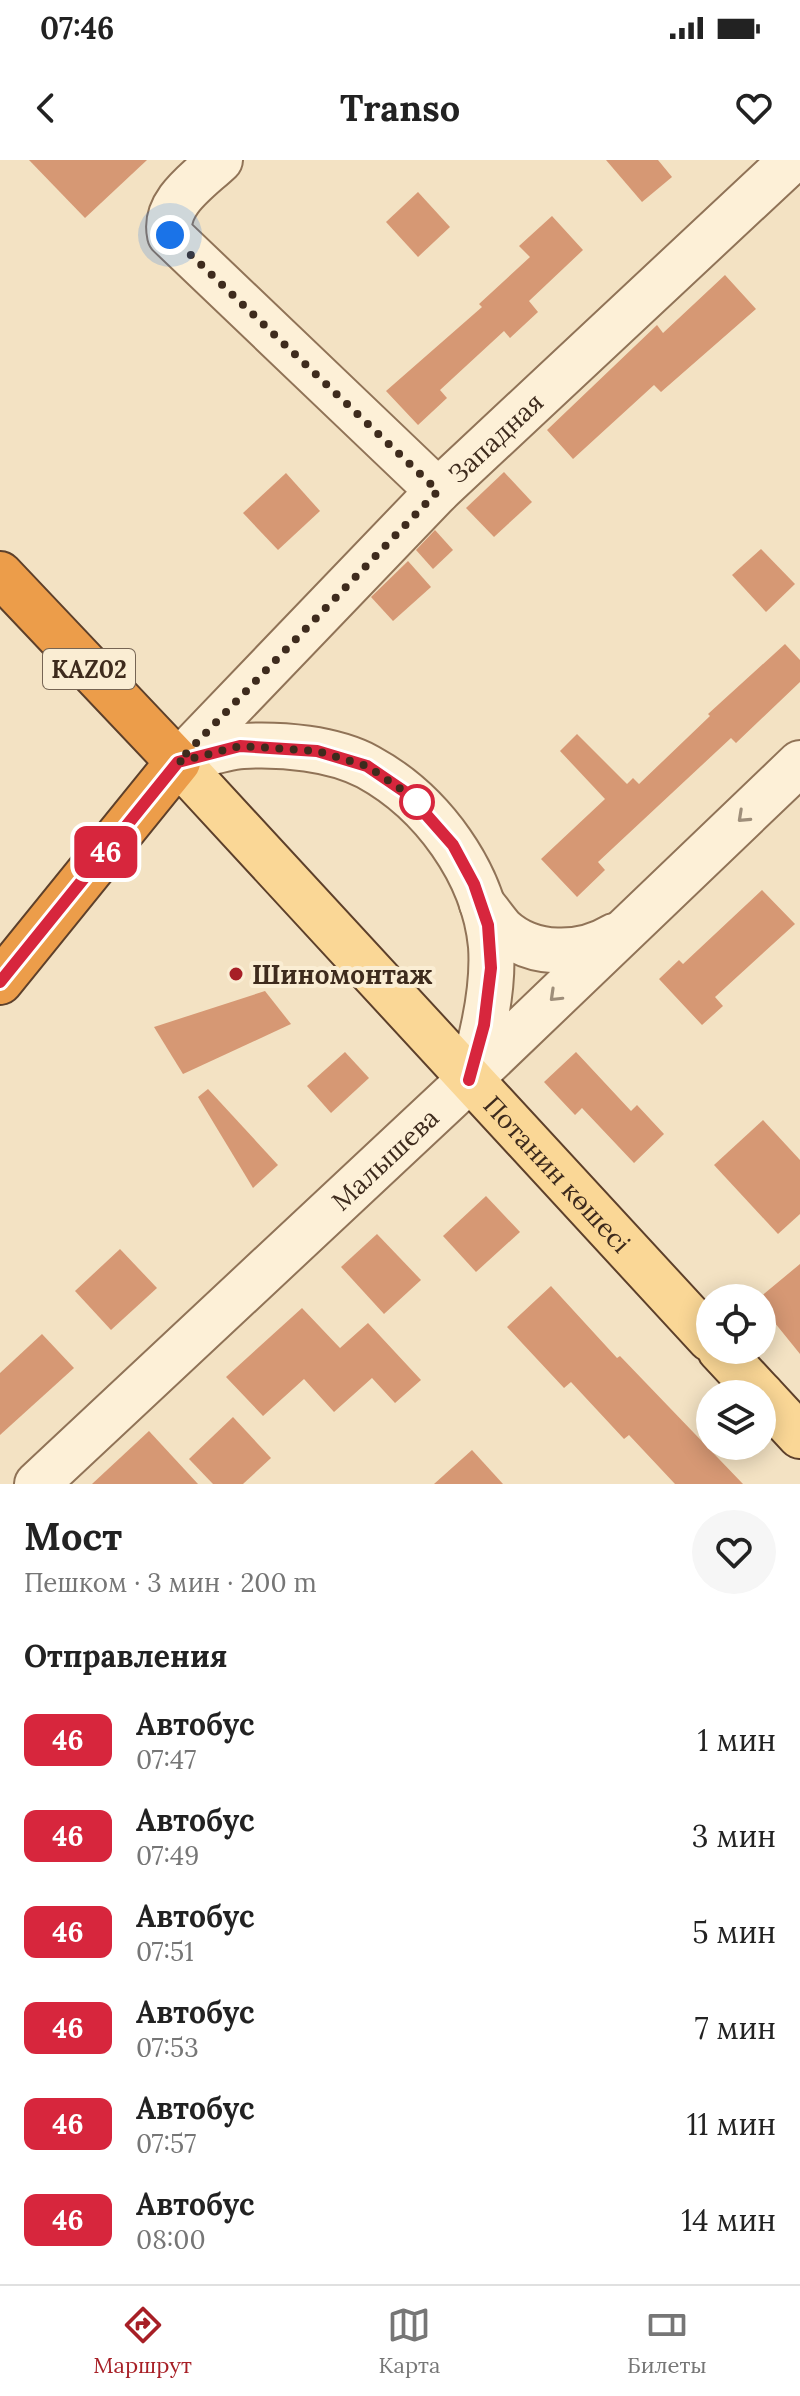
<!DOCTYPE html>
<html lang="ru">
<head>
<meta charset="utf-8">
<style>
  :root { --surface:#fff; --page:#f6f6f6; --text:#222; --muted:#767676; --line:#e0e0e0; --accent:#a71f26 }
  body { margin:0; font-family:Lora,serif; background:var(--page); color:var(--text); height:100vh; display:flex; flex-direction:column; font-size:30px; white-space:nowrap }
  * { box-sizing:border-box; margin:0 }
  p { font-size:26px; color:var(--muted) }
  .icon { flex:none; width:44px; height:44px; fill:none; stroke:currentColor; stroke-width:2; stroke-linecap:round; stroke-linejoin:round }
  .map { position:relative; height:1324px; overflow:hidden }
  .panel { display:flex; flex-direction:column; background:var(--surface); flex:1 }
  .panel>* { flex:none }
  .badge { padding:0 16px; border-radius:12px; font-size:28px; line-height:52px }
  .controls { position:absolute; left:696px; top:1124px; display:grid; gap:16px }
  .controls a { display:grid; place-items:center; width:80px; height:80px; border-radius:50%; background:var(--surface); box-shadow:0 4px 20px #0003; font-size:40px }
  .you { position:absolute; width:40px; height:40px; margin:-20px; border:6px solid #fff; border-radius:50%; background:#1a73e8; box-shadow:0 0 0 12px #1a73e833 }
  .map>.badge { position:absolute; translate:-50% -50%; box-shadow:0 0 0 4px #fff }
  h2 { padding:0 24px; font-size:30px; line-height:72px }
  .round { display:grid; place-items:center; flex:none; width:84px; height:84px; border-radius:42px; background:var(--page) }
  .summary { display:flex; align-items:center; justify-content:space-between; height:136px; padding:0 24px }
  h1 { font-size:38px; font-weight:800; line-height:60px }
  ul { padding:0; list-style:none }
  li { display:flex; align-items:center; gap:24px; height:96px; padding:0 24px }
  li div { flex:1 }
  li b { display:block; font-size:30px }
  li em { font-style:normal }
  li .badge { min-width:88px; font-weight:700; text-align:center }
  .status { display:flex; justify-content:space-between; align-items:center; height:56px; padding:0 40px; background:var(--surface); direction:ltr }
  .status svg { height:22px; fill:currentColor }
  header { display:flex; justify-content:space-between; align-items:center; height:104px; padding:0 24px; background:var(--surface); font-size:36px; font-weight:800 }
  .menu { display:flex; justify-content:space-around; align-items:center; height:112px; border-top:2px solid var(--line); background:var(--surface); font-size:22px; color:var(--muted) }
  .menu a { display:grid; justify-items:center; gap:4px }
  .menu .on { color:var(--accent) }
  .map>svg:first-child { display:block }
</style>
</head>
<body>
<div class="status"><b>07:46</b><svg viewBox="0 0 49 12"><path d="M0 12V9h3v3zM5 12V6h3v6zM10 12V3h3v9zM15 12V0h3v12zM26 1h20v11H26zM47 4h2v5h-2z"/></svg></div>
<header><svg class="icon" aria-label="back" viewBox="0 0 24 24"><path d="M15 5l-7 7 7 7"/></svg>Transo<svg class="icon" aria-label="heart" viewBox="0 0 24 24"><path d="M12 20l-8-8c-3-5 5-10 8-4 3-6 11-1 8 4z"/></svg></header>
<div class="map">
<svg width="800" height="1324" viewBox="0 0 800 1324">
  <rect width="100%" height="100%" fill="#f3e2c3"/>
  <g fill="#d69874">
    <path d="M 29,0 L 147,0 L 85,58 Z"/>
    <path d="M 606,0 L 658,0 L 672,17 L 642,42 Z"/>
    <path d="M 418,32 L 450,67 L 418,97 L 386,62 Z"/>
    <path d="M 552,56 L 583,90 L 529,141 L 538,152 L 510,178 L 504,171 L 440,230 L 447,238 L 418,265 L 386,231 L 482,147 L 479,144 L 530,97 L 519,86 Z"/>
    <path d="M 725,115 L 756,149 L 661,232 L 654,225 L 573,299 L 547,270 L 657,165 L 663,173 Z"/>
    <path d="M 504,312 L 532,342 L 494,377 L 466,348 Z"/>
    <path d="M 286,313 L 320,351 L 278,390 L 243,353 Z"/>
    <path d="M 435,370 L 453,390 L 433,409 L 416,390 Z"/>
    <path d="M 761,389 L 795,424 L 766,452 L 732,415 Z"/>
    <path d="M 408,401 L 431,427 L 393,461 L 371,437 Z"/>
    <path d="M 785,484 L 800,500 L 800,522 L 736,583 L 731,578 L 598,702 L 605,710 L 577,737 L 541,699 L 605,639 L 560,591 L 577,574 L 627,624 L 633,618 L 639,624 L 710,556 L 708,554 Z"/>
    <path d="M 762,730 L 795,764 L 715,837 L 723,846 L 702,865 L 659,819 L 679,800 L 683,804 Z"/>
    <path d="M 265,831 L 291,864 L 183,914 L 154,867 Z"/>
    <path d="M 345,892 L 369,918 L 331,953 L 307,926 Z"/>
    <path d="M 576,892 L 631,951 L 637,945 L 664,974 L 634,1003 L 582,948 L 575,955 L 544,922 Z"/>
    <path d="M 208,929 L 278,1005 L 253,1028 L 198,937 Z"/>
    <path d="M 763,960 L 800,1000 L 800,1054 L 778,1074 L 714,1005 Z"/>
    <path d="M 486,1036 L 520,1072 L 476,1112 L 443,1076 Z"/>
    <path d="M 377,1074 L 421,1120 L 384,1154 L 341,1107 Z"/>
    <path d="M 120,1089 L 157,1128 L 111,1170 L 75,1131 Z"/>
    <path d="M 800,1104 L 800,1194 L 762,1147 L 762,1138 L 759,1138 Z"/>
    <path d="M 551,1126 L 617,1198 L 620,1196 L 743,1324 L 675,1324 L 629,1275 L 624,1279 L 571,1222 L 564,1228 L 507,1167 Z"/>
    <path d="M 302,1148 L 340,1188 L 368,1163 L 421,1220 L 395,1243 L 372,1218 L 334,1252 L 304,1219 L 263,1256 L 226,1217 Z"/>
    <path d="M 42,1174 L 74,1208 L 0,1275 L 0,1213 Z"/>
    <path d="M 233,1257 L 271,1298 L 243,1324 L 213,1324 L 189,1299 Z"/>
    <path d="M 149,1271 L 198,1324 L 92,1324 Z"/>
    <path d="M 472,1290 L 503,1324 L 434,1324 Z"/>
  </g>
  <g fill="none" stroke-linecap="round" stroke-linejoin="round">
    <defs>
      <g id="minor">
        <path d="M 220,0 C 199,20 163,43 170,75 L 438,331"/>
        <path id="s1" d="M 178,602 L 438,331 L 792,0"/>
        <path d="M 178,602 C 199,597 222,587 243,586 C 282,584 333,588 368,607 C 432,642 484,713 491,786 C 494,830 483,876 470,918"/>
        <path d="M 482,744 C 489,752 495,761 502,769 C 532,797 581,796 614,776"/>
        <path id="s2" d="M 37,1324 L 469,920 L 800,603"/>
      </g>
      <g id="major">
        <path id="s3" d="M 178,602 L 710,1179"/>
        <path d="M 720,1190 L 761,1234"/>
        <path d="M 762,1235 L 800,1276"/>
      </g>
      <path id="highway" d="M 0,414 L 178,602 L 0,822"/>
    </defs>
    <use href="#minor" stroke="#907357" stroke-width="48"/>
    <use href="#major" stroke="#5d402b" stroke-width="48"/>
    <use href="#highway" stroke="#5d402b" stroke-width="48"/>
    <use href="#minor" stroke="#fdf0d7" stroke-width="44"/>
    <use href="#major" stroke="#fad796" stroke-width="44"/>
    <use href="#highway" stroke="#ec9d4a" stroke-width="44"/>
  </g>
  <defs><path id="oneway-chevron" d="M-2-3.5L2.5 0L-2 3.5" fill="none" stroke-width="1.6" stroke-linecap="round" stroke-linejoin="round" transform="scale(2)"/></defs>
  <g stroke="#9e8e7a">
    <use href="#oneway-chevron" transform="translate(743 657) rotate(137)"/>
    <use href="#oneway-chevron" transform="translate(555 836) rotate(136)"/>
  </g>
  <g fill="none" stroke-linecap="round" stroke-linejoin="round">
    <defs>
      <path id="line" d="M 0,822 L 178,602 L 240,586 L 317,591 L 367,606 L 408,634 L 453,685 L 474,724 L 488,765 L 491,808 L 484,865 L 469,920"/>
    </defs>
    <use href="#line" stroke="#fff" stroke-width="18"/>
    <use href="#line" stroke="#d7263d" stroke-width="12"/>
    <path stroke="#3e2b1d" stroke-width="8" stroke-dasharray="0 14.4" d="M 170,75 L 438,331 L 178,602 L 240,586 L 317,591 L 367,606 L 408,634 L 424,649 L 417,642"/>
  </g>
  <circle fill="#fff" stroke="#d7263d" stroke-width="4" cx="417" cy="642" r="16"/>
  <circle fill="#a71f26" stroke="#faedd3" stroke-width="3" cx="236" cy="814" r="8"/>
  <g text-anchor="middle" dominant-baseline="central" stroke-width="8" stroke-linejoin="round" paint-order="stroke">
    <rect fill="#faedd3" stroke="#766554" stroke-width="2" x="43" y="489" width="92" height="40" rx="6"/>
    <g font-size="24" font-weight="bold" fill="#3e2b1d">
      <text x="89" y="509">KAZ02</text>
    </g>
    <g font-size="26" fill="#3e2b1d" stroke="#faedd3">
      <text stroke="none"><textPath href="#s1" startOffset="454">Западная</textPath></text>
      <text stroke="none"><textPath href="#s2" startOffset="476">Малышева</textPath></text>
      <text stroke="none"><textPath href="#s3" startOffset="560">Потанин көшесі</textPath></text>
    </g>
    <g font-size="26" font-weight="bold" fill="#3e2b1d" stroke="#faedd3" text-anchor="start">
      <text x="252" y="814">Шиномонтаж</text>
    </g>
  </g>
</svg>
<div class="controls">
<a><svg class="icon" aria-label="locate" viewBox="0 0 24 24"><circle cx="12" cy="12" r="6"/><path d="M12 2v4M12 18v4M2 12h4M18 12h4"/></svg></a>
<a><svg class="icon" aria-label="layers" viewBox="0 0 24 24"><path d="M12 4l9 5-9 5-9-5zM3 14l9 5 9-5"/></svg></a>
</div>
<div class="you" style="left:170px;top:75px"></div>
<b class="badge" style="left:106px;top:692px;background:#d7263d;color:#fff">46</b>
</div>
<section class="panel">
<div class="summary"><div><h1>Мост</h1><p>Пешком · 3 мин · 200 m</p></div><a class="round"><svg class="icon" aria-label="heart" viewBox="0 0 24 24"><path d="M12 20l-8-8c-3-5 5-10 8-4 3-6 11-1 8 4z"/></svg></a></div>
<h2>Отправления</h2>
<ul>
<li><span class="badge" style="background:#d7263d;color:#fff">46</span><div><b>Автобус</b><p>07:47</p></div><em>1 мин</em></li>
<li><span class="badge" style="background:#d7263d;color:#fff">46</span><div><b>Автобус</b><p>07:49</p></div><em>3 мин</em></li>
<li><span class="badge" style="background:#d7263d;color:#fff">46</span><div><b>Автобус</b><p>07:51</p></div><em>5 мин</em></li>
<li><span class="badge" style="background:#d7263d;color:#fff">46</span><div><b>Автобус</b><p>07:53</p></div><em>7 мин</em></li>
<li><span class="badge" style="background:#d7263d;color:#fff">46</span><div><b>Автобус</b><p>07:57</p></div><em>11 мин</em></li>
<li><span class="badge" style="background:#d7263d;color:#fff">46</span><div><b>Автобус</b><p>08:00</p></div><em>14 мин</em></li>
</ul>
</section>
<nav class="menu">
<a class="on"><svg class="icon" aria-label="directions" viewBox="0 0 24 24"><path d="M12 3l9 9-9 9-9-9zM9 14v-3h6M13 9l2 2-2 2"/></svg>Маршрут</a>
<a><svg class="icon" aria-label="map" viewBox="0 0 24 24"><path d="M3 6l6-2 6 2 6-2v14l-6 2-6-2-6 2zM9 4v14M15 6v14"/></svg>Карта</a>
<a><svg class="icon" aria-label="tickets" viewBox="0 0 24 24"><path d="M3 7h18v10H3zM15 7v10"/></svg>Билеты</a>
</nav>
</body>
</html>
